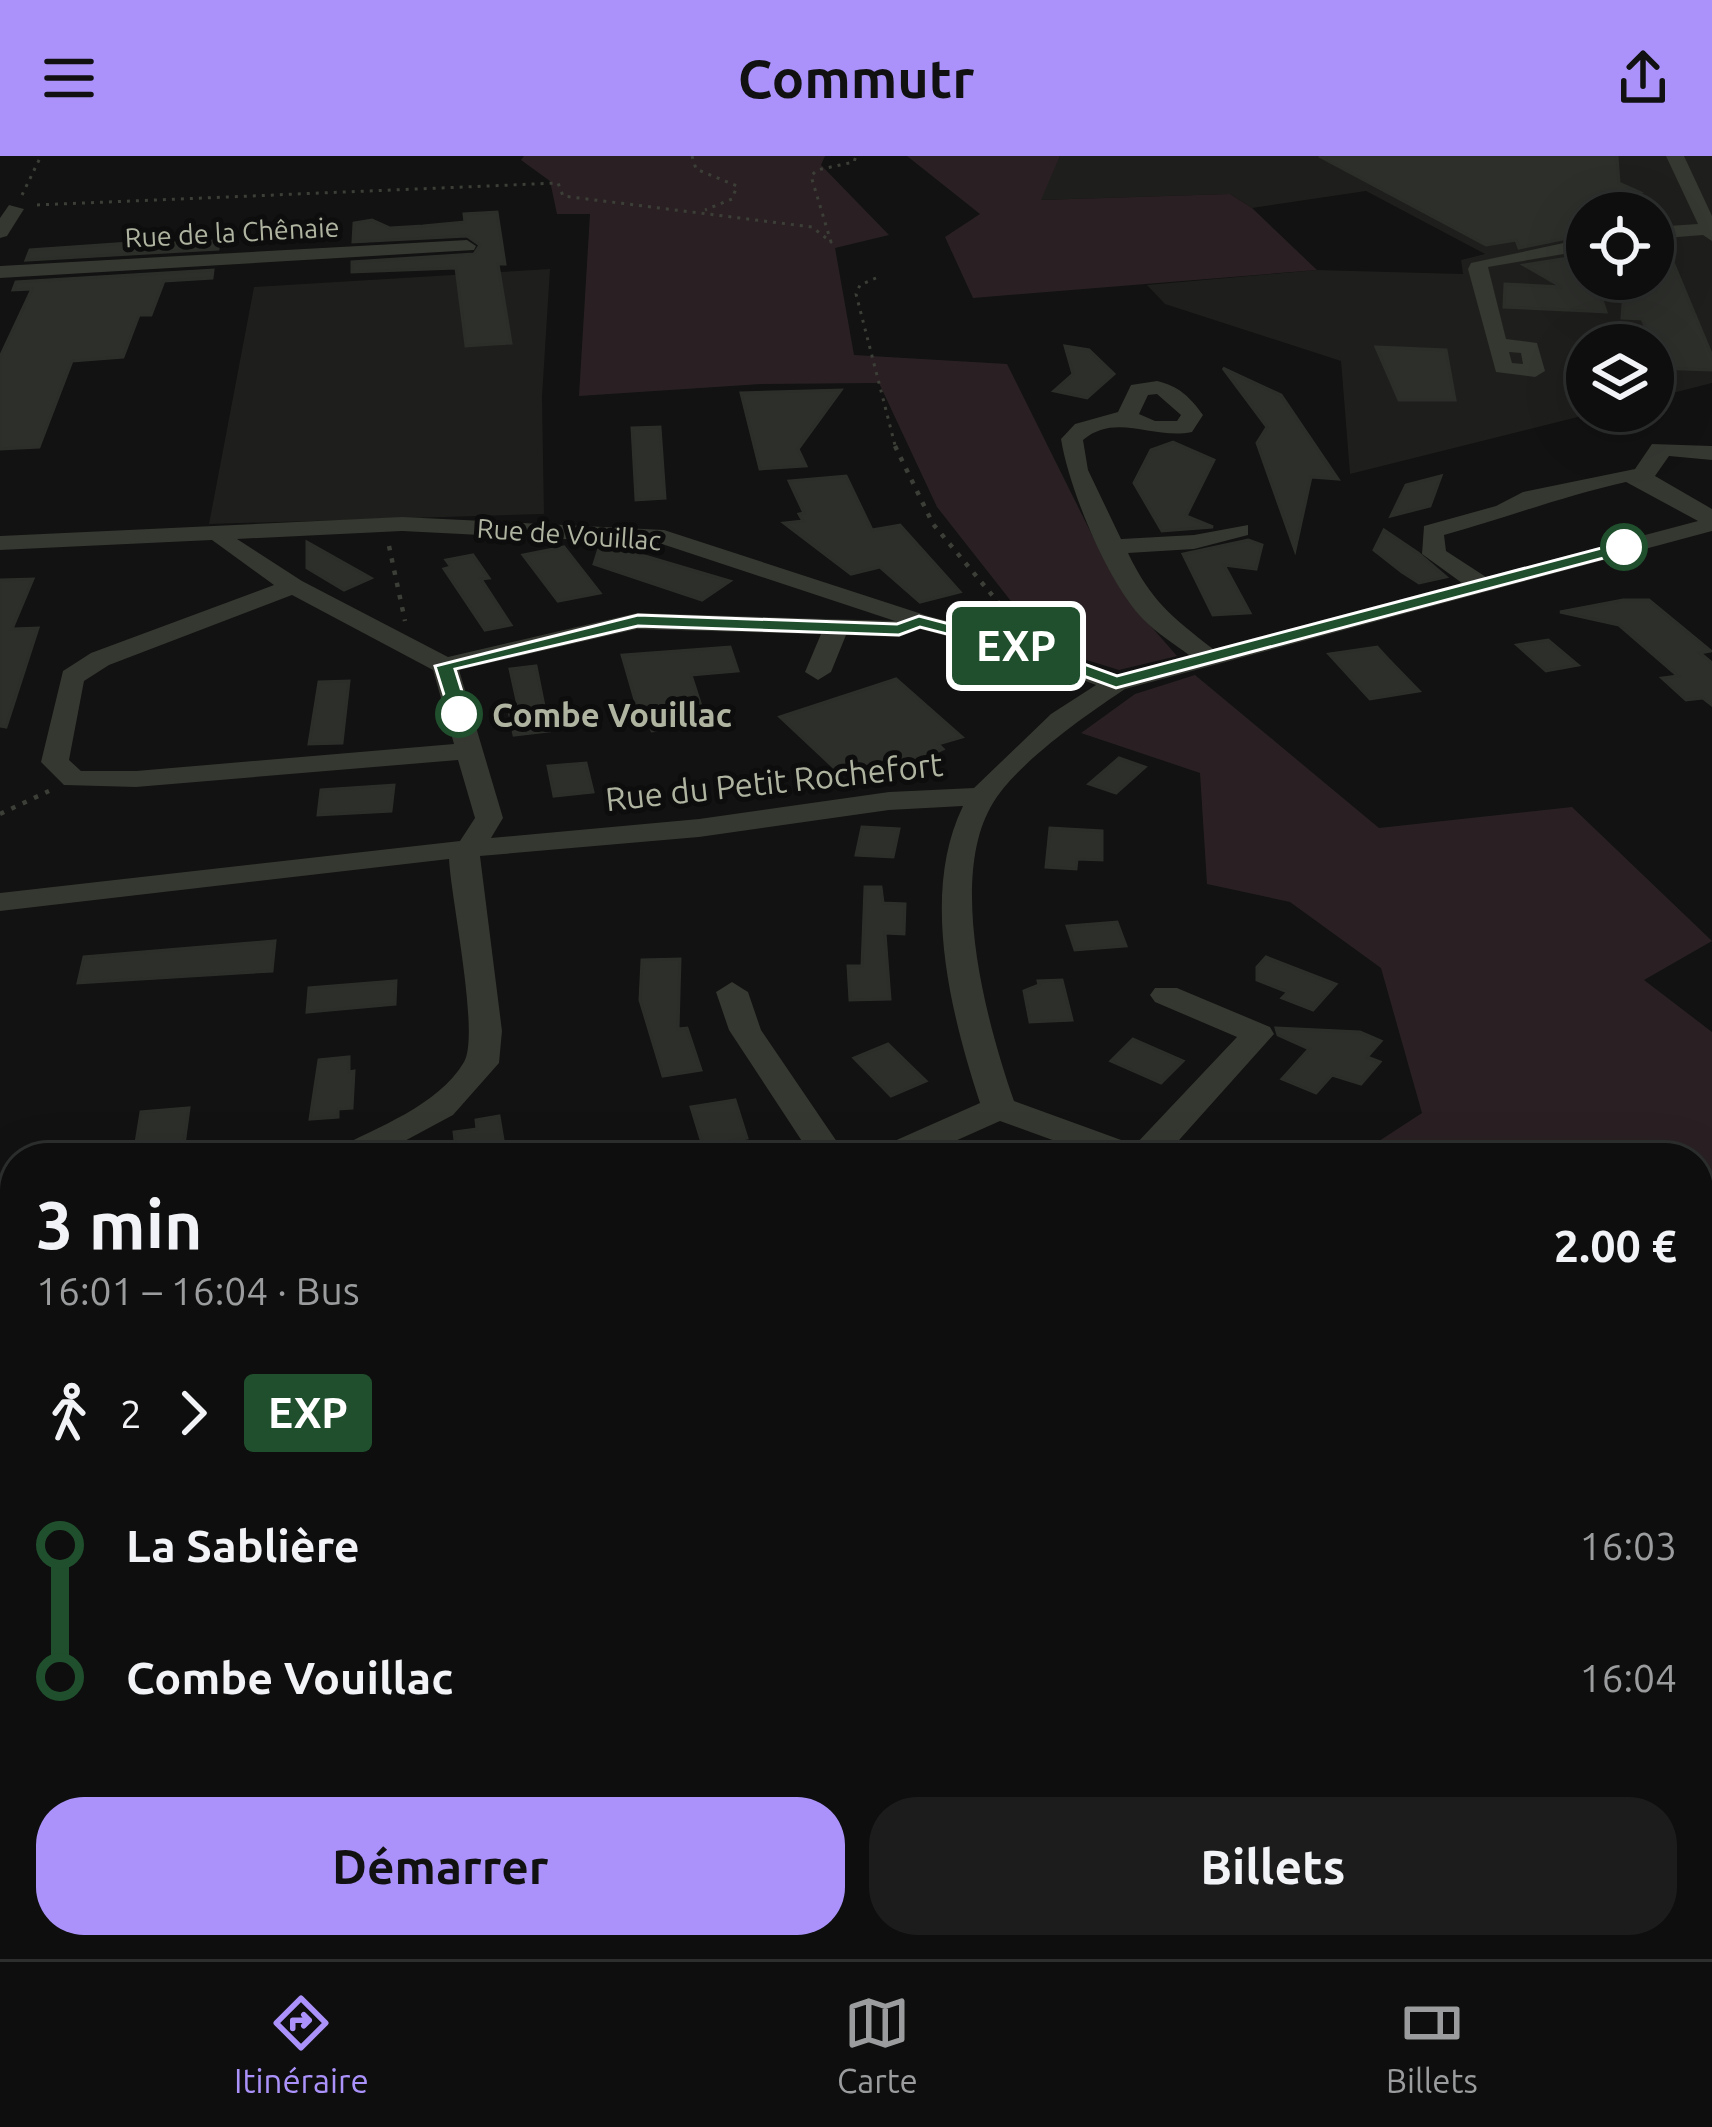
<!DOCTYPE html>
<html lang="fr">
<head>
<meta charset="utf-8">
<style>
  :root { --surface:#0d0e0d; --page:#1b1c1b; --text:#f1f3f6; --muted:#9a9c9d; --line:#2d2e2e; --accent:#ab92fa }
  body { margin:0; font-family:Ubuntu,sans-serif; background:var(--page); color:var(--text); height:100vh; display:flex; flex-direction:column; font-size:45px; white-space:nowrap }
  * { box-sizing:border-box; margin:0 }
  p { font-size:39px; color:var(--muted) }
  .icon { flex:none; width:66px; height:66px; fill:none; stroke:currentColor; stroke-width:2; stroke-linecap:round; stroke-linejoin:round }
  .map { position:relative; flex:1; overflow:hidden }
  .details { position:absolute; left:0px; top:987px; width:1713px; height:816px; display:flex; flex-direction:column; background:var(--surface); border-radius:48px 48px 0 0; box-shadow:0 12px 48px #0002,0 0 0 3px var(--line) }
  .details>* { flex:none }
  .badge { padding:0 24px; border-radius:9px; font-size:42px; line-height:78px }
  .buttons { position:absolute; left:1566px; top:36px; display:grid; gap:24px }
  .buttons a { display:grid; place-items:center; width:108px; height:108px; border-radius:50%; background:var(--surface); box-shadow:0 12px 48px #0002,0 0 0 3px var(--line); font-size:60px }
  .map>.badge { position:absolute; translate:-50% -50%; box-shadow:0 0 0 6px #fff }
  .legs { display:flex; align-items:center; gap:18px; height:132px; padding:0 36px; font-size:39px }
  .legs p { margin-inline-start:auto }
  .overview { display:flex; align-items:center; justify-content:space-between; height:204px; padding:0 36px }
  h1 { font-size:66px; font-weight:700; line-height:90px }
  .button { display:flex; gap:24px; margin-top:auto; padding:24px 36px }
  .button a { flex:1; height:138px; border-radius:48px; background:var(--accent); color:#111; font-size:48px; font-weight:700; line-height:138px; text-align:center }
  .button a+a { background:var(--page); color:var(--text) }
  ul { padding:0 36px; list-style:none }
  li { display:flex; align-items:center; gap:42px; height:132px; font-size:45px }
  li i { display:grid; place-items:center; width:18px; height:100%; margin:0 15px; background:currentColor }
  li i::after { content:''; width:30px; height:30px; margin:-15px; border:9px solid; border-radius:50%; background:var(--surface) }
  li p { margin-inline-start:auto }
  li:first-child i { background:linear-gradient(#0000 50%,currentColor 0) }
  li:last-child i { background:linear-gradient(currentColor 50%,#0000 0) }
  header { display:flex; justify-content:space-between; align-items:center; height:156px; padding:0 36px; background:var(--accent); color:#111; font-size:54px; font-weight:700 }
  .menu { display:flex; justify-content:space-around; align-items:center; height:168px; border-top:3px solid var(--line); background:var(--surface); font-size:33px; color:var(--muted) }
  .menu a { display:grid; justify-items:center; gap:6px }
  .menu .active { color:var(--accent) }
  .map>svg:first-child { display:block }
</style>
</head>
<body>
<header><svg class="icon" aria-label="menu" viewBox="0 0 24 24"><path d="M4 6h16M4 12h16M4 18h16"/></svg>Commutr<svg class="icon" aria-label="share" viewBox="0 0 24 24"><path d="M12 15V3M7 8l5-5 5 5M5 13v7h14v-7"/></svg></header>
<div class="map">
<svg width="1712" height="1803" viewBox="0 0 1712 1803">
  <rect width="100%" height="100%" fill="#111211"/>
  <g fill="#1e1f1c" fill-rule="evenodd">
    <path d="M 1060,0 L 1712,0 L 1712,227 L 1653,242 L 1653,189 L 1587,189 L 1587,255 L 1602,255 L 1350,318 L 1341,205 L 1165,148 L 1147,129 L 1317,114 L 1463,118 L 1461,104 L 1485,98 L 1366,35 L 1252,52 L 1230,38 L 1040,44 ZM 1587,57 L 1653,57 L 1653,123 L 1587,123 Z"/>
    <path d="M 550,113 L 542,241 L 544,358 L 209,368 L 254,131 Z"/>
  </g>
  <g fill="#2a2023">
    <path d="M 524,0 L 825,0 L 821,9 L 889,79 L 835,92 L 854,199 L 1007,208 L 1103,401 L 1128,444 L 1177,500 L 1119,514 L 1048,492 L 937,351 L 879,227 L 761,228 L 579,240 L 590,58 L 557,58 L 550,25 L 521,4 Z"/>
    <path d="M 907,0 L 1060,0 L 1041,44 L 1230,38 L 1252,52 L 1317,114 L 973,142 L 945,81 L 980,58 Z"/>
    <path d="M 1195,519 L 1379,672 L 1572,651 L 1712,785 L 1644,824 L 1712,876 L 1712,1035 L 1698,1039 L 1698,1002 L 1353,1002 L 1422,957 L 1381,812 L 1290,746 L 1207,728 L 1200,617 L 1081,577 L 1135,538 Z"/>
  </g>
  <g fill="#2d2f2b" stroke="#2c2e2a" stroke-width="3">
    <path d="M 1319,0 L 1617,0 L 1619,27 L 1639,36 L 1620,39 L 1657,57 L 1587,57 L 1587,78 L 1519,92 L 1516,84 L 1486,89 Z"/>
    <path d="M 497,56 L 505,108 L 498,108 L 511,187 L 466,190 L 456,112 L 352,116 L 352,106 L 474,98 L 480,89 L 467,80 L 353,86 L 354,67 L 372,64 L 390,72 L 423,70 L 465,66 L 464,58 Z"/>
    <path d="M 173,84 L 219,85 L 218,93 L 26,104 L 30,94 Z"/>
    <path d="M 1653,87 L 1665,87 L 1712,200 L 1712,214 L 1653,212 L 1653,189 L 1642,163 L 1622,162 L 1624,134 L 1656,136 Z"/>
    <path d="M 1587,99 L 1587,132 L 1598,132 L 1606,156 L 1504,151 L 1505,128 L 1562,131 L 1524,109 Z"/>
    <path d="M 213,114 L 212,122 L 164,125 L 151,159 L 139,159 L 123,201 L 72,205 L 39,291 L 0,293 L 0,201 L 32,133 L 13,134 L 16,126 Z"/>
    <path d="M 1065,190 L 1089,194 L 1114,218 L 1087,242 L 1054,235 L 1073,218 Z"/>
    <path d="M 1376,191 L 1446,194 L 1455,244 L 1399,244 Z"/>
    <path d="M 1223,212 L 1281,239 L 1338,323 L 1311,321 L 1295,394 L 1257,287 L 1267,271 Z"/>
    <path d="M 841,234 L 798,293 L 806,310 L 760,313 L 741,237 Z"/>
    <path d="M 660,271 L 665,342 L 636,344 L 632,272 Z"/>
    <path d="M 1173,286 L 1214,304 L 1186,360 L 1213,371 L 1162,375 L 1134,327 L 1151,294 Z"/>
    <path d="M 846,320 L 872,374 L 900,369 L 960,436 L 920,446 L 880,411 L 851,418 L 784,367 L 803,365 L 799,358 L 804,357 L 789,325 Z"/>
    <path d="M 1441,320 L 1430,350 L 1391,360 L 1406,329 Z"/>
    <path d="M 1384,374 L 1418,397 L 1446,421 L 1419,427 L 1402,416 L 1374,394 Z"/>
    <path d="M 1248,384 L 1262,389 L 1256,413 L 1224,409 L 1250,457 L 1213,459 L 1183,398 Z"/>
    <path d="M 307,386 L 371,422 L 344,434 L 307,412 Z"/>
    <path d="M 600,389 L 611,390 L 730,425 L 702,444 L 594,408 Z"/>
    <path d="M 564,391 L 600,437 L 558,445 L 523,399 Z"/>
    <path d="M 473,399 L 489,422 L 481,423 L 511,469 L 485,474 L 444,413 L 451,411 L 446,404 Z"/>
    <path d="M 33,423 L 12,473 L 38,472 L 6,571 L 0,570 L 0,424 Z"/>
    <path d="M 1623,444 L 1649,444 L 1711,495 L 1700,497 L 1712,507 L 1712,549 L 1703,542 L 1686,544 L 1662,522 L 1678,520 L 1619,469 L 1560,456 Z"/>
    <path d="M 1548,484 L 1578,509 L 1546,515 L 1517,489 Z"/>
    <path d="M 730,491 L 738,515 L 691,519 L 701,550 L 673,553 L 679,572 L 652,575 L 649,567 L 642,568 L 622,499 Z"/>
    <path d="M 1377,491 L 1388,503 L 1419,535 L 1370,543 L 1329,498 Z"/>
    <path d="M 536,510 L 549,575 L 514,579 L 509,555 L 519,554 L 510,513 Z"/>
    <path d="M 896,523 L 962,581 L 938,588 L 943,593 L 928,600 L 842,619 L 780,561 Z"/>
    <path d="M 349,525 L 342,587 L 309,588 L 319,526 Z"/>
    <path d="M 1119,602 L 1145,611 L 1116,637 L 1089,628 Z"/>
    <path d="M 586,607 L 593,636 L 554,640 L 548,610 Z"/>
    <path d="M 394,629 L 391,655 L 318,659 L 321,634 Z"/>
    <path d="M 862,671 L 899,673 L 893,701 L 856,699 Z"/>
    <path d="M 1050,672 L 1102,675 L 1102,704 L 1077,703 L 1076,713 L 1046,711 Z"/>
    <path d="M 865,731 L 881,731 L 883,747 L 905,748 L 904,778 L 885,777 L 890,843 L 850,844 L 848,810 L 862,810 Z"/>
    <path d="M 1117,766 L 1126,790 L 1075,794 L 1067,770 Z"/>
    <path d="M 275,785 L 272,815 L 78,827 L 84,801 Z"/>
    <path d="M 1266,801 L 1336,828 L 1313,854 L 1282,842 L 1288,836 L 1257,824 L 1257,811 Z"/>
    <path d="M 680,803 L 678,873 L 687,872 L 701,914 L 663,920 L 640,844 L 642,804 Z"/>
    <path d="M 1062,824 L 1072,864 L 1030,866 L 1024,835 L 1039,829 L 1038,825 Z"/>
    <path d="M 396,825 L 395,848 L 307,856 L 309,832 Z"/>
    <path d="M 1276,872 L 1360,876 L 1381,885 L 1367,901 L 1380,906 L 1361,928 L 1332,919 L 1316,937 L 1282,923 L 1309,893 L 1278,879 Z"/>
    <path d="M 1133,883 L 1183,905 L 1161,927 L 1111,905 Z"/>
    <path d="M 888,888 L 926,925 L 891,940 L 854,902 Z"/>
    <path d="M 349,901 L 349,916 L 354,915 L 352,952 L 338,953 L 338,961 L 310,963 L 319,904 Z"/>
    <path d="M 735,944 L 747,982 L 703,990 L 691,951 Z"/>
    <path d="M 189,952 L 184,989 L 135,993 L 141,956 Z"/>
    <path d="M 499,960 L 506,1002 L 457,1002 L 454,976 L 477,973 L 476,964 Z"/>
  </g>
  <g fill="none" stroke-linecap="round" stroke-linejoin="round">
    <g stroke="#3c3f37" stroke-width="3" stroke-dasharray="3 6" stroke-linecap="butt">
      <path d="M 692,0 L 696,13 L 737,30 L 732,43 L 705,54"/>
      <path d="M 22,39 L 41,0"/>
      <path d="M 37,49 L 558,27 L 563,40 L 812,71 L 831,86 L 811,20 L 817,14 L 854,6 L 856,0"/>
      <path d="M 876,122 L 860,129 L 856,138 L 896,293"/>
    </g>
    <g stroke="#3c3f37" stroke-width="4.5" stroke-dasharray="4.5 8" stroke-linecap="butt">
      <path d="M 895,290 L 933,368 L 1017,469"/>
      <path d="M 389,390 L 405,465"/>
      <path d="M 0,658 L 49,635"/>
    </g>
    <g fill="#353731" fill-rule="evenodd">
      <path d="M 1666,0 L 1684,0 L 1712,60 L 1712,85 L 1703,79 L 1653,83 L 1653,71 L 1698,68 Z"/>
      <path d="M 9,49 L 24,53 L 7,80 L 0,82 L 0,62 Z"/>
      <path d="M 1587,82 L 1587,94 L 1488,111 L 1506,183 L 1537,187 L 1545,215 L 1535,221 L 1496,216 L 1468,113 L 1471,107 ZM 1509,196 L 1521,197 L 1523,208 L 1512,207 Z"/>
      <path d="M 467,84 L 476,90 L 474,94 L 0,122 L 0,110 Z"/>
      <path d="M 1157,225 C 1179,230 1190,241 1203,259 L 1192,276 C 1153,284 1116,256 1083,284 L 1088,314 L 1121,383 L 1194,379 L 1248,369 L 1248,379 L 1194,393 L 1128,397 C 1151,445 1172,461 1213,493 L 1462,427 L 1422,398 L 1424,370 L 1496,350 L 1523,336 L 1635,313 L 1652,288 L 1712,290 L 1712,304 L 1669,300 L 1655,320 L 1712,353 L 1712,375 L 1125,533 C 1086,559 1017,607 993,647 C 947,722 987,868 1014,945 L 1135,989 L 1237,881 L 1155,846 L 1150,839 L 1155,832 L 1177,832 L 1270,871 L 1274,878 L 1163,1002 L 1102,1002 L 1000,965 L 917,1002 L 869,1002 L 874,994 L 980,947 C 951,858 920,738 963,650 L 889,654 L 699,681 L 480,700 L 502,875 L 499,907 L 453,959 L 373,1002 L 329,1002 L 334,994 C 377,971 438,950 464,906 C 480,879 451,743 449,703 L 0,755 L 0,737 L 460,685 L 475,662 L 458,604 L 136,631 L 64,629 L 41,606 L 63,515 L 91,497 L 274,429 L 212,384 L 0,394 L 0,380 L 402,361 L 664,374 L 928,460 L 1037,489 L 1118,519 L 1189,499 C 1174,488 1157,477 1144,464 C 1108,428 1069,333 1061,283 L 1075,268 L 1118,256 L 1131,229 ZM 1157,238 L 1181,259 L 1177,265 L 1155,265 L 1139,258 L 1148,239 ZM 1626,326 L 1698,365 L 1486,421 L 1446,395 L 1444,379 C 1506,362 1563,340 1626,326 ZM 402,375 L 662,388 L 895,465 L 637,457 L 448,501 L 302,425 L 237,383 ZM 292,439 L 433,514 L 454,588 L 136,615 L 81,615 L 69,604 L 84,525 L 109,509 ZM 637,473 L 821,478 L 805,516 L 818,524 L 831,516 L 846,479 L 899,481 L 920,473 L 1019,499 L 1096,529 L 1051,558 L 974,632 L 889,636 L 699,663 L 491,682 L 503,662 L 459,514 Z"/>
      <path d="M 732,826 L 748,836 L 761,874 L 848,1002 L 813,1002 L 729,874 L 716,836 Z"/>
      <path d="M 15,1169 L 15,1197 L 0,1199 L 0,1171 Z"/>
      <path d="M 1712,1625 L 1712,1665 L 1698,1669 L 1698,1629 Z"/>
      <rect x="450" y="1788" width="48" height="15"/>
      <path d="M 1471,1788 L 1527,1788 L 1521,1803 L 1465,1803 Z"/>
    </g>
  </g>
  <path fill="#204f2d" stroke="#fff" stroke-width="3" d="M 1624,386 L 1632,391 L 1630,395 L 1116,532 L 1021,497 L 920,471 L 899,479 L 638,470 L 455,513 L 469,558 L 459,563 L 450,558 L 435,510 L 638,459 L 897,468 L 919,460 L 1034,490 L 1117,520 Z"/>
  <g fill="#fff" stroke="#204f2d" stroke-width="6">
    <circle cx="1624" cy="391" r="21"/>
    <circle cx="459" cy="558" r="21"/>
  </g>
  <g text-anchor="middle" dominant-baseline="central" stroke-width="10" stroke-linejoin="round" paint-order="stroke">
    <g font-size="27" fill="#afb4a1" stroke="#0c0d0c">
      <text transform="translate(232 76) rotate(-3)">Rue de la Chênaie</text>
      <text transform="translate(569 378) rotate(4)">Rue de Vouillac</text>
    </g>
    <g font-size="33" font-weight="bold" fill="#afb4a1" stroke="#0c0d0c" text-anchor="start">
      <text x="492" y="558">Combe Vouillac</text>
    </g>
    <g font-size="33" fill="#afb4a1" stroke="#0c0d0c">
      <text transform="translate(774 625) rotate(-6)">Rue du Petit Rochefort</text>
    </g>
  </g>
</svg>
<div class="buttons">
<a><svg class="icon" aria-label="locate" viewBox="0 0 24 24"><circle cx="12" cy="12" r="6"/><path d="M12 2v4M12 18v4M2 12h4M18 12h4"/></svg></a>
<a><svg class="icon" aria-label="layers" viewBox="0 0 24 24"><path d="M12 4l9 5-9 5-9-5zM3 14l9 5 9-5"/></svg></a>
</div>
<b class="badge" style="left:1016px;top:490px;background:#204f2d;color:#fff">EXP</b>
<section class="details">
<div class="overview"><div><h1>3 min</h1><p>16:01 – 16:04 · Bus</p></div><b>2.00 €</b></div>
<div class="legs"><svg class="icon" aria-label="walk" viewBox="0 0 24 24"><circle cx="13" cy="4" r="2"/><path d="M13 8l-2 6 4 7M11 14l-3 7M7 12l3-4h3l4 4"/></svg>2<svg class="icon" aria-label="forward" viewBox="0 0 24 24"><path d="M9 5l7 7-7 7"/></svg><b class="badge" style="background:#204f2d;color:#fff">EXP</b></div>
<ul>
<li><i style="color:#204f2d"></i><b>La Sablière</b><p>16:03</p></li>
<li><i style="color:#204f2d"></i><b>Combe Vouillac</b><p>16:04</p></li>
</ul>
<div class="button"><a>Démarrer</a><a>Billets</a></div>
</section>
</div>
<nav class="menu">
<a class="active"><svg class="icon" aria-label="directions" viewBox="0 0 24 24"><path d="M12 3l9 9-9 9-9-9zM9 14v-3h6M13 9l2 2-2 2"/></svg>Itinéraire</a>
<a><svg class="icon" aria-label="map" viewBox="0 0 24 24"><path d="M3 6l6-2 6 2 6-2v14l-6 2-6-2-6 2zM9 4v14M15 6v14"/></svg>Carte</a>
<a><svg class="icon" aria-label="tickets" viewBox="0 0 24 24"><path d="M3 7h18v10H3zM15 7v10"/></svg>Billets</a>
</nav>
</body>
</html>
